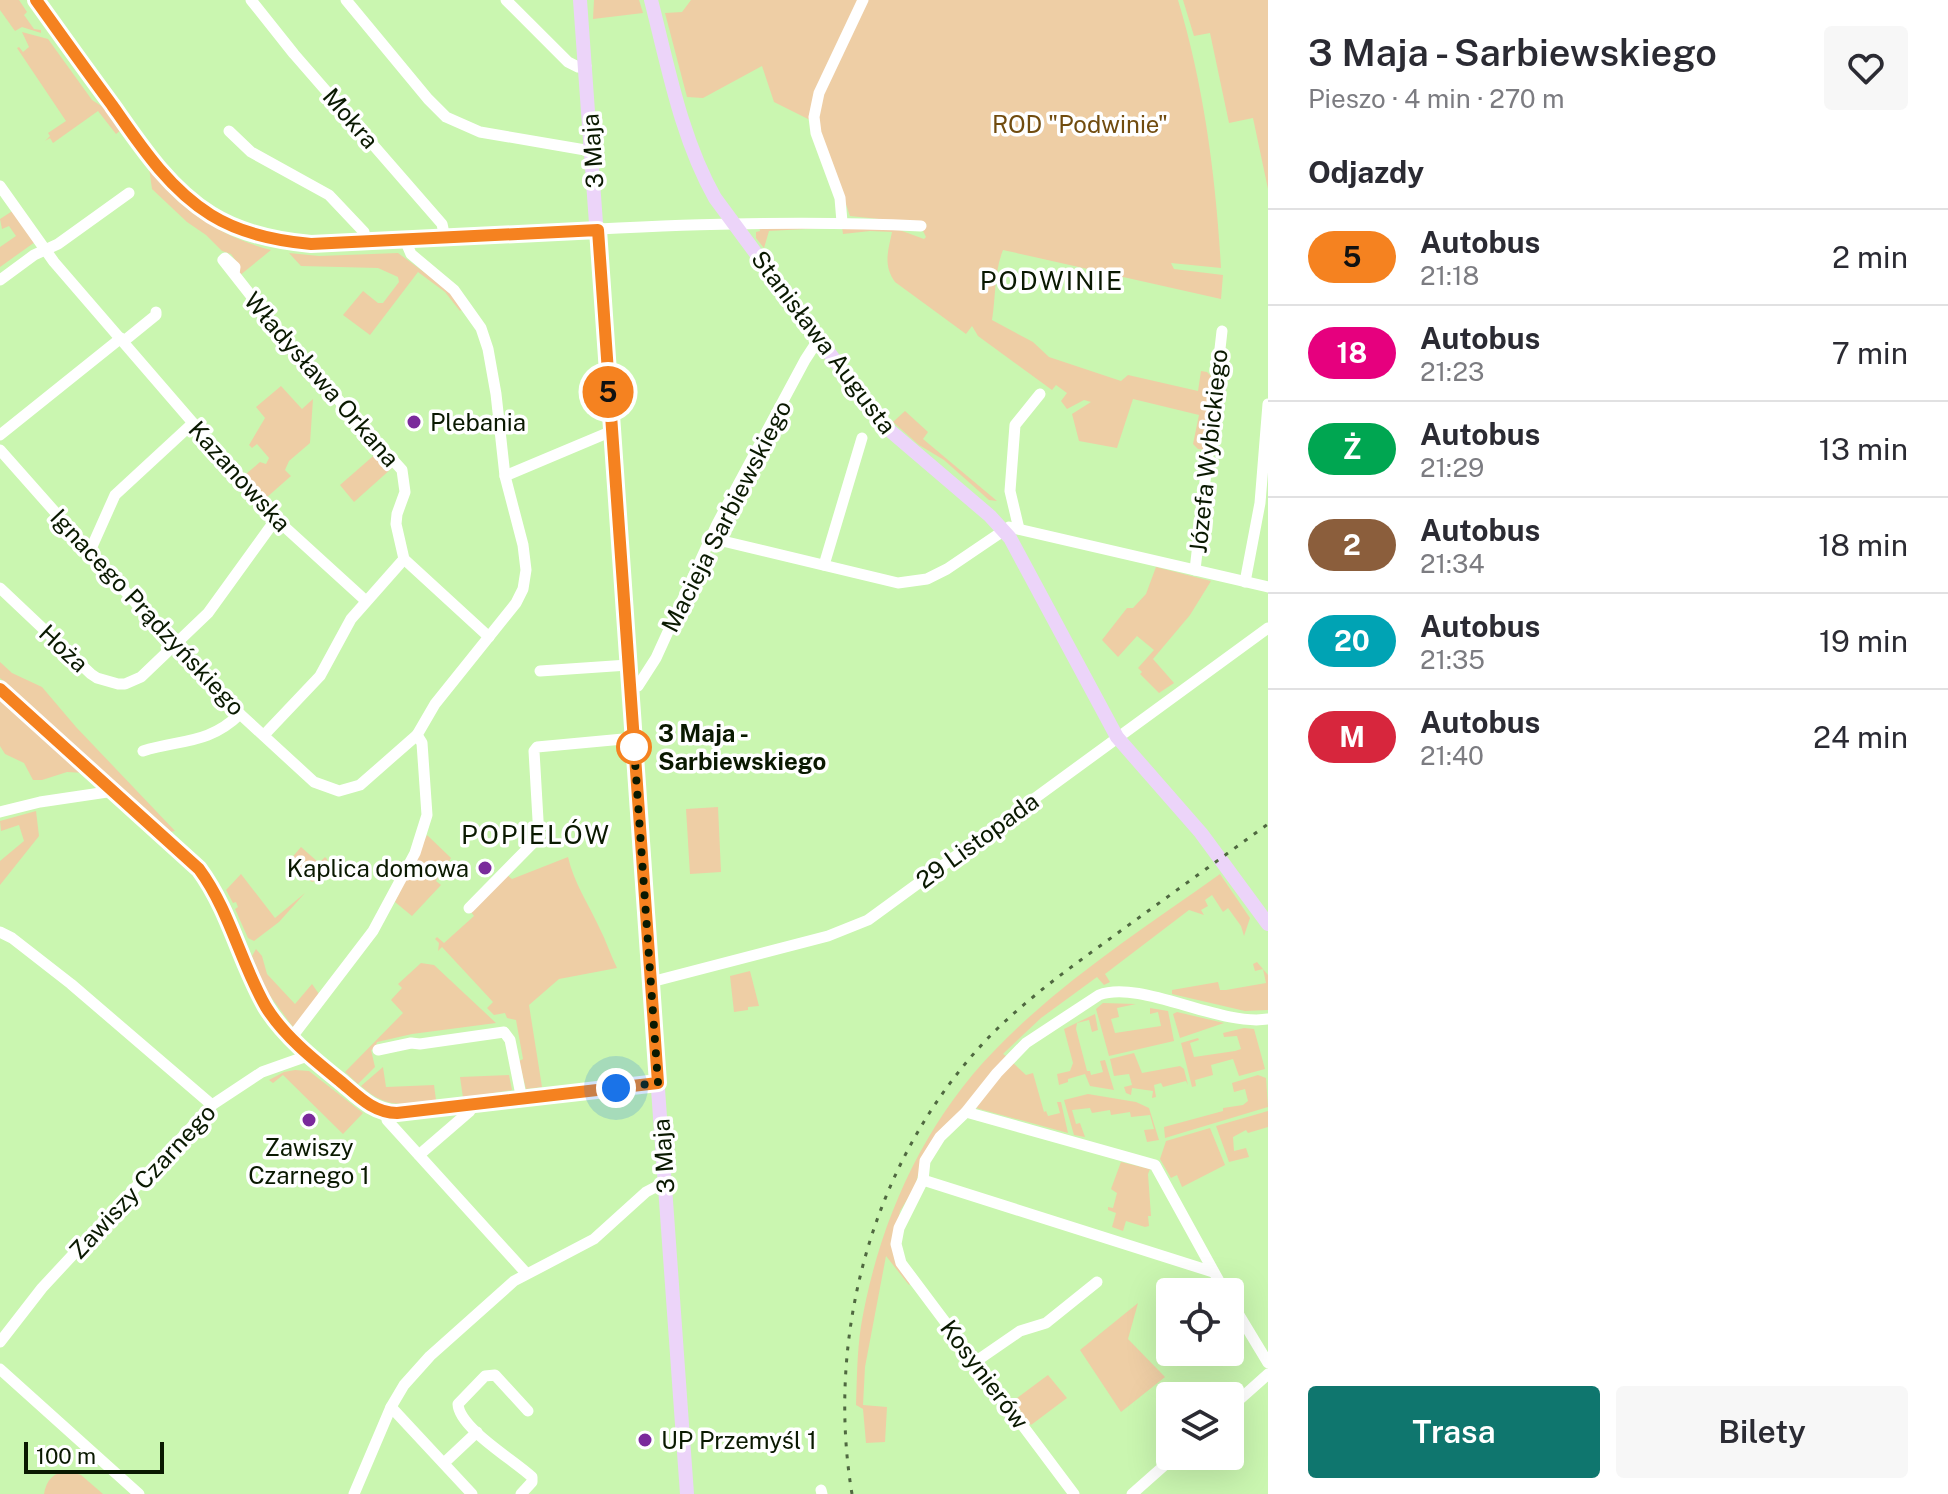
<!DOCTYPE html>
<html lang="pl">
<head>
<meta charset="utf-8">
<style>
  :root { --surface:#fff; --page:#f7f7f7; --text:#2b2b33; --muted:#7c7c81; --line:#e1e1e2; --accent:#0f766e }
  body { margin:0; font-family:"Public Sans",sans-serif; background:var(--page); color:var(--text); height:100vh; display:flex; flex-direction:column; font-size:30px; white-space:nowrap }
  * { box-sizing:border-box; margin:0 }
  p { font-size:26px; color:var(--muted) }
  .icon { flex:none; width:44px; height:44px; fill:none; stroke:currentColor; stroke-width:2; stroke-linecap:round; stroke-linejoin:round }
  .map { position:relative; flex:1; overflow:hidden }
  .drawer { display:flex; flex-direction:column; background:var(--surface); width:680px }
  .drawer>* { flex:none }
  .badge { padding:0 16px; border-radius:26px; font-size:28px; line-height:52px }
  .fabs { position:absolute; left:1156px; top:1278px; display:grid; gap:16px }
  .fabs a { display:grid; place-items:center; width:88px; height:88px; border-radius:8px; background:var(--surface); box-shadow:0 8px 32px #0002; font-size:40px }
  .scale { position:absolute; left:24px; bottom:20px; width:140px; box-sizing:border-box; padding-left:8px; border:4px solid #0a1901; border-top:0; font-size:22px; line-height:28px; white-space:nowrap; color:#0a1901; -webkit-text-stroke:6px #fff; paint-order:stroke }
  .you { position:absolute; width:40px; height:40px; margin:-20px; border:6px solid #fff; border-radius:50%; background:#1a73e8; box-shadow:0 0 0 12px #1a73e833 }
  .map>.badge { position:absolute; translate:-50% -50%; box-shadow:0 0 0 4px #fff }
  h2 { padding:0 40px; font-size:30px; line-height:72px }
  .round { display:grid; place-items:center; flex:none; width:84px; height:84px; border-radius:8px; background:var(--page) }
  .headline { display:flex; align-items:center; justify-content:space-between; height:136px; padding:0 40px }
  h1 { font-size:38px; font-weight:600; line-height:60px }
  .button { display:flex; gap:16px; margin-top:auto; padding:16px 40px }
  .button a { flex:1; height:92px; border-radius:8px; background:var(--accent); color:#fff; font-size:32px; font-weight:600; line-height:92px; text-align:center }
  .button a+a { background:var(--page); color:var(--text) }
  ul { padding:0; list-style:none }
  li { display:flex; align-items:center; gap:24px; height:96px; padding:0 40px; border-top:2px solid var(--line) }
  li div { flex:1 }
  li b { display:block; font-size:30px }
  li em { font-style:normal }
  li .badge { min-width:88px; font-weight:700; text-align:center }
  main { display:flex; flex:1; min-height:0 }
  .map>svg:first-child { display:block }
</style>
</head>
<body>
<main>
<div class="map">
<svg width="1268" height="1494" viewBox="0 0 1268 1494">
  <rect width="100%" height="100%" fill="#caf6b0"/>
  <g fill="#eecea5">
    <path d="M 0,0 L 19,0 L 27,12 L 24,15 L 34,29 L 41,30 L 41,33 L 22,27 L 15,31 L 0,10 Z"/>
    <path d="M 594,0 L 639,0 L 643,13 L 593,19 Z"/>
    <path d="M 691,0 L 1178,0 C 1204,86 1216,178 1221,268 L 1171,263 L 1174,269 L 1223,275 L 1221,299 L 1003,250 C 994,272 996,296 992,320 L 1033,342 L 1049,357 L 1121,381 L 1128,375 L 1198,391 L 1201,371 L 1207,372 L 1213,378 L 1206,450 L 1198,449 L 1193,444 L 1199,415 L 1133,399 L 1117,448 L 1079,441 L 1072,414 L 1091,402 L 1084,400 L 1067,409 L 1061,401 L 1067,393 L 1056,385 L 1052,390 L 978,336 L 972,326 L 966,334 L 895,282 C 883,265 888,251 892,232 L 870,231 L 843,234 L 842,227 L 769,231 L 764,248 L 756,238 L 756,232 L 760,231 L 759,227 L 845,224 L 894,228 L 924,239 L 926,237 L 922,229 L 927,224 L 850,216 L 818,124 L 774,102 L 762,66 L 703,98 L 687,97 L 665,13 L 682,12 Z"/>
    <path d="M 1183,0 L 1268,0 L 1268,189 L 1253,118 L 1229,123 L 1210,33 L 1194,36 Z"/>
    <path d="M 22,32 L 48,39 L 92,100 L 106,109 L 121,130 L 116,134 L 98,111 L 53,143 L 50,138 L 45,141 L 50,136 L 48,133 L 66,121 L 17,48 L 19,47 L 23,52 L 29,47 Z"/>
    <path d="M 149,168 C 177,209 224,238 271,250 L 239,276 L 239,265 L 231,254 L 222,251 L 206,235 L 187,222 L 152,189 Z"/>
    <path d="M 14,210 L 35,242 L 0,267 L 0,247 L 16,236 L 9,226 L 2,229 L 0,219 Z"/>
    <path d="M 289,253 L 319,256 L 398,253 L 447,289 L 463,308 L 460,311 L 445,292 L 418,272 L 370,335 L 343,315 L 363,291 L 378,303 L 383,303 L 399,282 L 398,277 L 378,268 L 301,266 Z"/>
    <path d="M 281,386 L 302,409 L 313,399 L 310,443 L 289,461 L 285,470 L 291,476 L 266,498 L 246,474 L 260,462 L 266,464 L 269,458 L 257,444 L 252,448 L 249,445 L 265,418 L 256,407 Z"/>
    <path d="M 905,411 L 928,432 L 923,439 L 997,501 L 989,500 L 944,460 L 919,445 L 893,422 Z"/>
    <path d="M 379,451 L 392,468 L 354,502 L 340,485 Z"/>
    <path d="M 1156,567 L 1211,581 L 1190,615 L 1153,659 L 1174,683 L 1159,693 L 1140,674 L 1142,672 L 1138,668 L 1154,650 L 1137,636 L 1118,657 L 1102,640 L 1127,608 L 1133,608 L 1146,594 Z"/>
    <path d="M 0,662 L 12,673 L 42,687 L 76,727 L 175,831 L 170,832 L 0,678 Z"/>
    <path d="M 0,689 L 85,773 L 67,772 L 42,780 L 33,780 L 24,763 L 5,754 L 0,746 Z"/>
    <path d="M 718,807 L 721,872 L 690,874 L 686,809 Z"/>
    <path d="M 36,811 L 39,836 L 0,885 L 0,861 L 24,841 L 19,825 L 1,831 L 0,821 Z"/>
    <path d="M 427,835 L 451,858 L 436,881 L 441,885 L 412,916 L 395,902 Z"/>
    <path d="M 301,847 L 319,863 L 325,857 L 327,859 L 327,877 L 312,882 L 289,861 Z"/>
    <path d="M 568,857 C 574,883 588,903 599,927 C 606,940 610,954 617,968 L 559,979 L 529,1005 L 542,1087 L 526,1089 L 519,1061 L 523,1059 L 516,1020 L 507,1018 L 505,1013 L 494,1015 L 487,1008 L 493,1002 L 442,947 L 438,951 L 439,943 L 435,939 L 437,937 L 444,943 L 474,916 L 471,912 L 506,874 L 512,879 Z"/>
    <path d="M 241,874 L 275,918 L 305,893 L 279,922 L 254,941 L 248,938 L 235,909 L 238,907 L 236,902 L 233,903 L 226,890 Z"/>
    <path d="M 1220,874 L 1250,918 L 1244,936 L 1241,926 L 1228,908 L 1223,912 L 1212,895 L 1205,900 L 1208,906 L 1201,910 L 1204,915 L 1189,910 L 1105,974 L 1110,982 L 1104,985 L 1097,977 L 1041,1018 L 1006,1051 L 1003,1054 L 1006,1056 L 919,1171 L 915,1187 L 900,1211 L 893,1250 L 895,1262 L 910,1284 L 909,1285 L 886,1256 L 865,1367 L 863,1405 L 887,1407 L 885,1442 L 866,1443 L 863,1409 L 856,1405 C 857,1379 857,1352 861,1326 C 878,1225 922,1125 994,1051 C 1060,982 1143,929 1220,874 Z"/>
    <path d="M 256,949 L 262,956 L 267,974 L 295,1004 L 312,984 L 321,997 L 293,1027 L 265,989 L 252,956 Z"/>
    <path d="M 1257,962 L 1268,975 L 1268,1010 L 1245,1011 L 1172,994 L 1172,990 L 1218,982 L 1220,990 L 1226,990 L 1266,983 L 1263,969 L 1255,971 L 1253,964 Z"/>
    <path d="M 421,963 L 434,965 L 496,1023 L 412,1034 L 377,1042 L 375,1049 L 371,1050 L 375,1067 L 358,1084 L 345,1072 L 403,1013 L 391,1000 L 402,988 L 398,984 Z"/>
    <path d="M 750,971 L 759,1006 L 748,1007 L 748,1010 L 734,1012 L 730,976 Z"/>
    <path d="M 1103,1003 L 1136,1004 L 1117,1008 L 1119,1017 L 1111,1019 L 1115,1033 L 1161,1026 L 1158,1012 L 1150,1014 L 1150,1008 L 1168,1011 L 1174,1041 L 1109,1056 L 1096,1009 Z"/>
    <path d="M 1177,1012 L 1224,1023 L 1180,1038 L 1173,1014 Z"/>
    <path d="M 1095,1014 L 1098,1030 L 1092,1032 L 1089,1020 L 1077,1023 L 1076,1029 L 1087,1071 L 1090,1071 L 1091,1075 L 1103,1072 L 1100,1061 L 1105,1060 L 1114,1090 L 1090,1086 L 1085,1074 L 1068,1079 L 1068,1082 L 1059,1085 L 1057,1074 L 1070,1071 L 1073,1063 L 1064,1029 Z"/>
    <path d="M 1244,1028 L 1254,1029 L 1265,1069 L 1239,1076 L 1233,1059 L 1211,1065 L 1213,1075 L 1195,1080 L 1196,1086 L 1192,1087 L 1181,1043 L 1198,1038 L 1199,1040 L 1190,1043 L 1194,1057 L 1235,1051 L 1241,1049 L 1237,1036 L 1224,1037 L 1223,1033 Z"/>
    <path d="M 1134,1053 L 1142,1073 L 1180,1066 L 1184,1069 L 1188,1085 L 1186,1081 L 1163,1087 L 1161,1083 L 1154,1085 L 1156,1097 L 1152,1098 L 1153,1091 L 1132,1088 L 1131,1095 L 1126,1093 L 1124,1087 L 1132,1085 L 1129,1074 L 1114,1076 L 1110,1059 Z"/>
    <path d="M 1011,1061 L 1026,1075 L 1033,1073 L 1044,1112 L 1046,1111 L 1048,1116 L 1060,1113 L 1057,1102 L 1061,1102 L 1068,1133 L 976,1108 Z"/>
    <path d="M 383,1067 L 386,1087 L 434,1085 L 436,1100 C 403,1104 388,1110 361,1086 Z"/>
    <path d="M 295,1070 L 309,1071 L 363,1113 L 343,1134 L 283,1075 L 273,1083 L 269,1080 L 284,1072 Z"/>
    <path d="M 509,1075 L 512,1090 L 463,1098 L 460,1077 Z"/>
    <path d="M 1258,1075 L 1266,1078 L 1268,1107 L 1165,1138 L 1164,1127 L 1223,1111 L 1223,1108 L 1243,1105 L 1248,1101 L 1245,1089 L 1234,1092 L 1232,1083 Z"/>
    <path d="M 1088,1094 L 1136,1102 L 1149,1108 L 1159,1140 L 1147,1142 L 1144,1130 L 1154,1129 L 1150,1115 L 1131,1117 L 1130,1112 L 1111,1115 L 1110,1110 L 1092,1113 L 1090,1108 L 1072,1110 L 1076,1124 L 1080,1123 L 1085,1137 L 1074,1135 L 1064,1100 Z"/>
    <path d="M 1268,1111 L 1268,1127 L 1248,1133 L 1246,1130 L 1233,1137 L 1234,1151 L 1246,1148 L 1249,1157 L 1229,1162 L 1216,1126 Z"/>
    <path d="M 1210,1128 L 1225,1165 L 1182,1187 L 1177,1175 L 1171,1178 L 1160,1159 L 1166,1141 Z"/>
    <path d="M 1121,1162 L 1150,1169 L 1148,1174 L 1151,1216 L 1148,1216 L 1149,1226 L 1145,1227 L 1126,1221 L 1123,1231 L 1112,1227 L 1116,1213 L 1108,1210 L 1108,1207 L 1113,1208 L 1117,1193 L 1111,1189 Z"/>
    <path d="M 1138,1303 L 1128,1339 L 1165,1377 L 1121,1412 L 1080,1350 Z"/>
    <path d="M 1048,1375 L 1067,1398 L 1031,1425 L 1013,1401 Z"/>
    <path d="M 68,1471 L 81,1475 L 103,1494 L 44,1494 C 46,1480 54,1472 68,1471 Z"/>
  </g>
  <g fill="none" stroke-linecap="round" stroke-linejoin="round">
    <g stroke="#fff" stroke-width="11">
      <path d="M 36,0 C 62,36 88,73 114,109 C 172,189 218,244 325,244 C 524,235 722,216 921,226"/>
      <path d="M 251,0 L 294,54 L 442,224 L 445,238"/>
      <path d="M 346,0 L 428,99 L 446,117 L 480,132 L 591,151"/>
      <path d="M 506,0 L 568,62 L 578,67 L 586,66"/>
      <path d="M 229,131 L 251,152 L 329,195 L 364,232 L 366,242"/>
      <path d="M 0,186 L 54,262 L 276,519 L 366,601"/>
      <path d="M 842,222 L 840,198 L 816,133 L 814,117 L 819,93 L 863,0"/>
      <path d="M 234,274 L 223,260 L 225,258 L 235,267 L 234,274 L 296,353 L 402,470 L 405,492 L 397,514 L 396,524 L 404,559 L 489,637"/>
      <path d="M 0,280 L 34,255 L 58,244 L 129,193"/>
      <path d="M 124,341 L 156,315 L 156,312"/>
      <path d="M 0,435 L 121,338"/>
      <path d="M 0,450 L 180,653 L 240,714 L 314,782 L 339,791 L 360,785 L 417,735"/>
      <path d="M 505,476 L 612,431"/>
      <path d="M 1019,529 L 1010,491 L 1015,425 L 1040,394"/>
      <path d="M 710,538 L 898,583 L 927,579 L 947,569 L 1009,527 L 1268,587"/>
      <path d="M 90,551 L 115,495 L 193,423"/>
      <path d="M 824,565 L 862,438"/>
      <path d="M 1195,570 L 1222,331"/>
      <path d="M 1245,582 L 1260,503 L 1268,404"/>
      <path d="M 0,588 L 91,674 L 97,678 L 118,684 L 125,684 L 141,677 L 208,613 L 276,519"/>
      <path d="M 540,671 L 628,665"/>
      <path d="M 630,687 L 638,686 L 656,658 L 717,524 L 805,360 L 818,340"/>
      <path d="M 0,689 L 199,869 C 226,905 236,946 254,985 C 273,1025 307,1054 340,1081 C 357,1096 373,1113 397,1113 L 658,1083"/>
      <path d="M 265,734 L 320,676 L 351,619 L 404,559"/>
      <path d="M 143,751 C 180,739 208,745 240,714"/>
      <path d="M 0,812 L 40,802 L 114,791"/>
      <path d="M 469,908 L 539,837 L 534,751 L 537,747 L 634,738"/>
      <path d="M 0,932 L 12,938 L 71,984 L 212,1105"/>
      <path d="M 651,982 L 828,936 L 868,920 L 1268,628"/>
      <path d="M 292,1037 L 373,931 L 415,853 L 427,815 L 422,743 L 417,735 L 435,704 L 516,603 L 523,589 L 526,570 L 523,545 L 505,476 L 496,394 L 488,349 L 481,328 L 454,290 L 411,254 L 405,240"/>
      <path d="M 378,1050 L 411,1043 L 420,1044 L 504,1032 L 510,1040 L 522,1100"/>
      <path d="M 966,1112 L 1155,1165 L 1225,1292"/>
      <path d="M 386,1113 L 387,1120 L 526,1273"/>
      <path d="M 419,1155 L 470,1111 L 470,1106"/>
      <path d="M 923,1180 L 1213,1272"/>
      <path d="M 1230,1300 L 1268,1363"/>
      <path d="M 0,1342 L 42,1288 L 212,1105 L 262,1072 L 310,1055"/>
      <path d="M 975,1362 L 1020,1331 L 1046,1323 L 1097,1282"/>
      <path d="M 0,1369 L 139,1494"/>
      <path d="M 391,1407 L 472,1494"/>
      <path d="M 1230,1408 L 1268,1374"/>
      <path d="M 444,1463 L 477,1432"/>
      <path d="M 821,1490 L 822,1494"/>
      <path d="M 354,1494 L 391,1407 L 404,1385 L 430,1356 L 514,1281 L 594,1239 L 646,1192 L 665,1182"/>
      <path d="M 521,1494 L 532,1482 L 532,1477 C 514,1460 459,1428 458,1404 L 485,1376 L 495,1375 L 528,1411"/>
      <path d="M 1074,1494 L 901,1263 L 896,1244 L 899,1228 L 923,1180 L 925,1161 L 940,1137 L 966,1112 L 997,1073 L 1026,1043 L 1099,995 C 1140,979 1220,1027 1268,1019"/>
      <path d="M 1132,1494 L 1175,1456"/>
    </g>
    <g stroke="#ecd4f9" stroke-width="14">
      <path d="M 580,0 L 687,1494"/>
      <path d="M 651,0 C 668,66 681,138 715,198 L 881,423 L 990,516 L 1010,538 L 1117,737 L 1201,833 L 1268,924"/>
    </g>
    <path stroke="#4f6840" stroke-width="3" stroke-dasharray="4 8" stroke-linecap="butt" d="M 852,1494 C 825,1332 874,1158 988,1038 C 1026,999 1071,967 1115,935 C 1166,898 1217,861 1268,824"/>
  </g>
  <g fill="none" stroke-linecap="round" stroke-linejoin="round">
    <defs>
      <path id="line" d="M 0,689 L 199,869 C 230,911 240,962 266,1007 C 284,1036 314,1060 340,1081 C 357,1095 373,1113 397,1113 L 658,1083 L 598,230 L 311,244 C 277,241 240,233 211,215 C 168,188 140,145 112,105 C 86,70 61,35 36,0"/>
    </defs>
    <use href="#line" stroke="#fff" stroke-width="18"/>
    <use href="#line" stroke="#f58220" stroke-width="12"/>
    <path stroke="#0a1901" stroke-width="8" stroke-dasharray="0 14.4" d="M 616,1088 L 658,1083 L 634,747"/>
  </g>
  <g fill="#7a2a9b" stroke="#fff" stroke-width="3">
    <circle cx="414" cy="422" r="8"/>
    <circle cx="485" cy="868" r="8"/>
    <circle cx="309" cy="1120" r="8"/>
    <circle cx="645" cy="1440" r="8"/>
  </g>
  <circle fill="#fff" stroke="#f58220" stroke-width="4" cx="634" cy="747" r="16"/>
  <g text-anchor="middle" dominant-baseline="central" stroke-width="7" stroke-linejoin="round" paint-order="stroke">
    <g font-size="24" fill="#0a1901" stroke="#fff">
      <text transform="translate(351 118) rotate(49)">Mokra</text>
      <text transform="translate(592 151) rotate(-94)">3 Maja</text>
      <text transform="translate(824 342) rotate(53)">Stanisława Augusta</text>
      <text transform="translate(322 379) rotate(49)">Władysława Orkana</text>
      <text transform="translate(1208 451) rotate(-84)">Józefa Wybickiego</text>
      <text transform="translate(240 476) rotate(48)">Kazanowska</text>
      <text transform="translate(726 516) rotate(-63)">Macieja Sarbiewskiego</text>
      <text transform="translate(148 612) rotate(47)">Ignacego Prądzyńskiego</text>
      <text transform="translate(64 648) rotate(43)">Hoża</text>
      <text transform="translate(977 840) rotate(-36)">29 Listopada</text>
      <text transform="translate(663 1156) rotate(-94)">3 Maja</text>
      <text transform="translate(142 1181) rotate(-47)">Zawiszy Czarnego</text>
      <text transform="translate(985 1374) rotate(53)">Kosynierów</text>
    </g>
    <g font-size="24" fill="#714c0f" stroke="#fff">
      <text x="1080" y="124">ROD "Podwinie"</text>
    </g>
    <g font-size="24" fill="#0a1901" stroke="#fff" text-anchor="start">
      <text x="430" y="422">Plebania</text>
      <text x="469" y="868" text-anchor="end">Kaplica domowa</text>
      <text x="309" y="1147" text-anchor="middle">Zawiszy<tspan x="309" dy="28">Czarnego 1</tspan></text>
      <text x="661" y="1440">UP Przemyśl 1</text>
    </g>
    <g font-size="24" font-weight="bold" fill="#0a1901" stroke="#fff" text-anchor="start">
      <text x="658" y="733">3 Maja -<tspan x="658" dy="28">Sarbiewskiego</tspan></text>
    </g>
    <g font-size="26" letter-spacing="2" fill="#0a1901" stroke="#fff">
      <text x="1052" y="280">PODWINIE</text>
      <text x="536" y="834">POPIELÓW</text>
    </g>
  </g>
</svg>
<div class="fabs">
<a><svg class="icon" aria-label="locate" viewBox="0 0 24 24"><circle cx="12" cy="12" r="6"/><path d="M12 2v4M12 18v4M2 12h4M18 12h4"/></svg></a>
<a><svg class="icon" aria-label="layers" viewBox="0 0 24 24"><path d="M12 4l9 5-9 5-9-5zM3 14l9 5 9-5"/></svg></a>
</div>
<div class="scale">100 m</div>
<div class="you" style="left:616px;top:1088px"></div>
<b class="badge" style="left:608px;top:392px;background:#f58220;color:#111">5</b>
</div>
<section class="drawer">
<div class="headline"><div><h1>3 Maja - Sarbiewskiego</h1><p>Pieszo · 4 min · 270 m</p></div><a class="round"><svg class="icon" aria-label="heart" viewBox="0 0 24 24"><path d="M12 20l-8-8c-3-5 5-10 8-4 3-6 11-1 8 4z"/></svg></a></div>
<h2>Odjazdy</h2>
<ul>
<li><span class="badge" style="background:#f58220;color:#111">5</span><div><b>Autobus</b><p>21:18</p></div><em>2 min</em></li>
<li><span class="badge" style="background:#e6007e;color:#fff">18</span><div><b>Autobus</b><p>21:23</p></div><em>7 min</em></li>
<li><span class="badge" style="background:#00a651;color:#fff">Ż</span><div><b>Autobus</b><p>21:29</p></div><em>13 min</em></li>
<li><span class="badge" style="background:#8b5e3c;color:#fff">2</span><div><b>Autobus</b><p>21:34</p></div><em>18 min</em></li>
<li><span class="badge" style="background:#00a3b4;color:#fff">20</span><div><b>Autobus</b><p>21:35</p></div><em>19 min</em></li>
<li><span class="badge" style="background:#d7263d;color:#fff">M</span><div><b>Autobus</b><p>21:40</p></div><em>24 min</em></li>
</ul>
<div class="button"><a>Trasa</a><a>Bilety</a></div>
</section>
</main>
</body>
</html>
